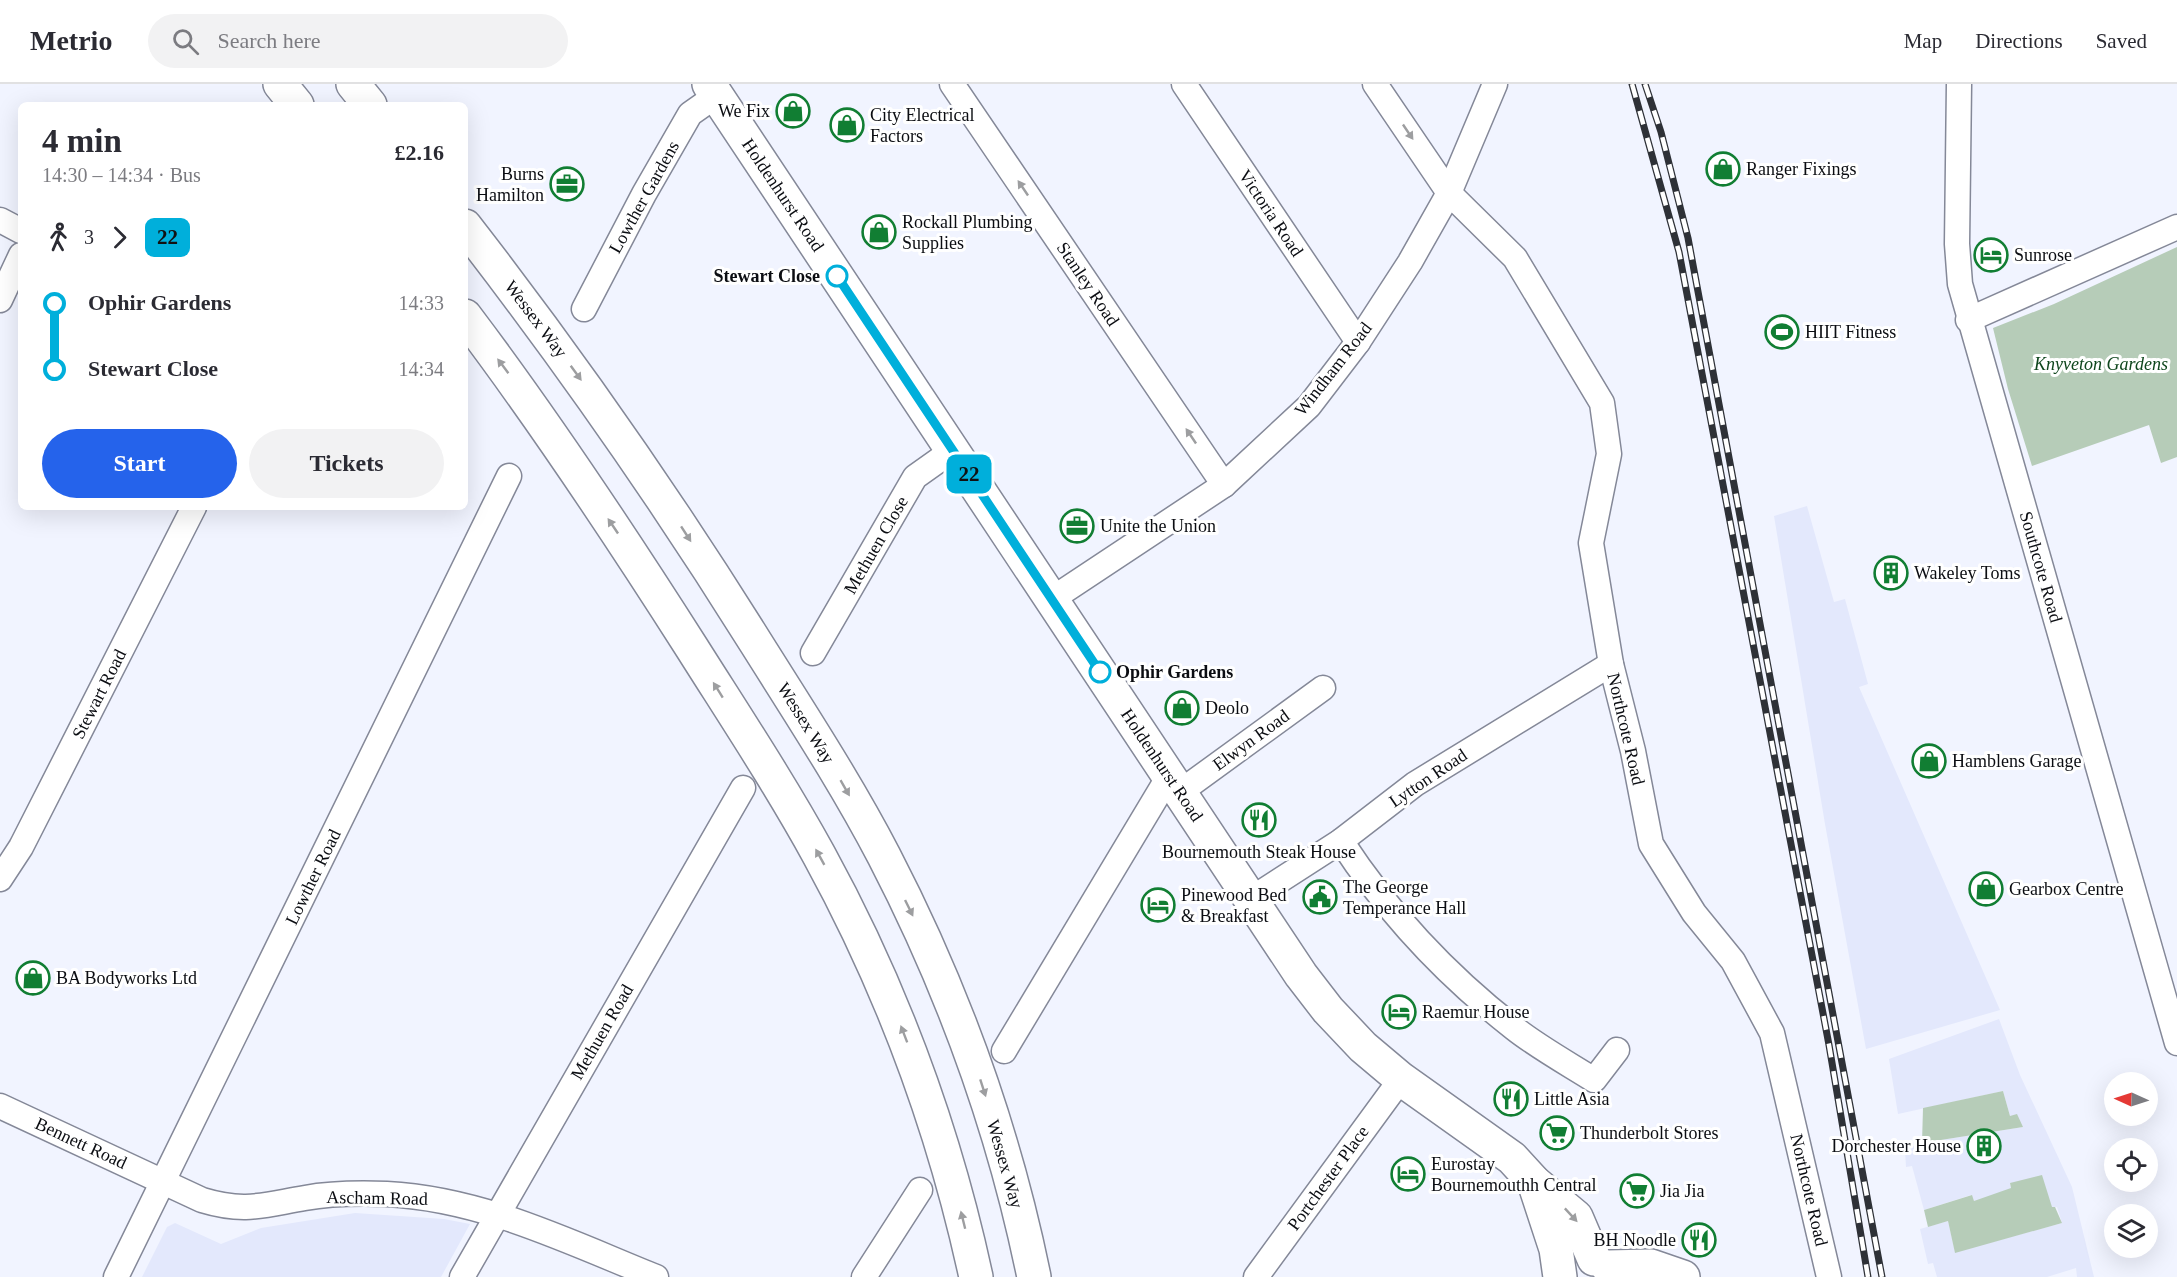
<!DOCTYPE html>
<html lang="en">
<head>
<meta charset="utf-8">
<style>
  :root { --surface:#fff; --page:#f2f2f3; --text:#2b2b33; --muted:#7c7c81; --line:#e1e1e2; --accent:#2563eb }
  body { margin:0; font-family:"Times New Roman",serif; background:var(--page); color:var(--text); height:100vh; display:flex; flex-direction:column; font-size:22px; white-space:nowrap }
  * { box-sizing:border-box; margin:0 }
  p { font-size:20px; color:var(--muted) }
  .icon { flex:none; width:33px; height:33px; fill:none; stroke:currentColor; stroke-width:2; stroke-linecap:round; stroke-linejoin:round }
  .map { position:relative; flex:1; overflow:hidden }
  .details { position:absolute; left:18px; top:18px; width:450px; height:408px; display:flex; flex-direction:column; background:var(--surface); border-radius:9px; box-shadow:0 6px 24px #0002 }
  .details>* { flex:none }
  .badge { padding:0 12px; border-radius:9px; font-size:21px; line-height:39px }
  .needle { width:39px; rotate:273deg }
  .controls { position:absolute; left:2104px; top:988px; display:grid; gap:12px }
  .controls a { display:grid; place-items:center; width:54px; height:54px; border-radius:50%; background:var(--surface); box-shadow:0 6px 24px #0002; font-size:30px }
  .map>.badge { position:absolute; translate:-50% -50%; box-shadow:0 0 0 3px #fff }
  .legs { display:flex; align-items:center; gap:9px; height:66px; padding:0 24px; font-size:20px }
  .legs p { margin-inline-start:auto }
  .overview { display:flex; align-items:center; justify-content:space-between; height:102px; padding:0 24px }
  h1 { font-size:33px; font-weight:700; line-height:45px }
  .action { display:flex; gap:12px; margin-top:auto; padding:12px 24px }
  .action a { flex:1; height:69px; border-radius:36px; background:var(--accent); color:#fff; font-size:24px; font-weight:700; line-height:69px; text-align:center }
  .action a+a { background:var(--page); color:var(--text) }
  ul { padding:0 24px; list-style:none }
  li { display:flex; align-items:center; gap:21px; height:66px; font-size:22px }
  li i { display:grid; place-items:center; width:9px; height:100%; margin:0 8px; background:currentColor }
  li i::after { content:''; width:15px; height:15px; margin:-8px; border:4px solid; border-radius:50%; background:var(--surface) }
  li p { margin-inline-start:auto }
  li:first-child i { background:linear-gradient(#0000 50%,currentColor 0) }
  li:last-child i { background:linear-gradient(currentColor 50%,#0000 0) }
  header { display:flex; align-items:center; gap:36px; box-sizing:border-box; height:84px; padding:0 30px; background:var(--surface); border-bottom:2px solid var(--line) }
  header strong { font-size:28px }
  nav { display:flex; gap:33px; margin-inline-start:auto; font-size:21px }
  .search { width:420px; height:54px; background:var(--page); display:flex; align-items:center; gap:15px; box-sizing:border-box; padding:0 21px; border-radius:33px; color:var(--muted); font-size:22px }
  .map>svg:first-child { display:block }
</style>
</head>
<body>
<header>
<strong>Metrio</strong>
<div class="search"><svg class="icon" aria-label="search" viewBox="0 0 24 24"><circle cx="10" cy="10" r="6"/><path d="M15 15l6 6"/></svg>Search here</div>
<nav><a>Map</a><a>Directions</a><a>Saved</a></nav>
</header>
<div class="map">
<svg width="2177" height="1193" viewBox="0 0 2177 1193">
  <rect width="100%" height="100%" fill="#f1f4ff"/>
  <g fill="#e3e8fc">
    <path d="M 1807,422 L 1834,518 L 1845,515 L 1868,600 L 1859,603 L 2000,926 L 1866,965 L 1825,740 L 1774,432 Z"/>
    <path d="M 1999,935 L 2020,991 L 2072,1103 L 2094,1193 L 2077,1193 L 2076,1184 L 2047,1193 L 1937,1193 L 1933,1179 L 1928,1180 L 1920,1145 L 1948,1137 L 1955,1168 L 2062,1139 L 2057,1123 L 2052,1124 L 2010,1099 L 2011,1104 L 1998,1113 L 1974,1117 L 1971,1111 L 1924,1126 L 1912,1082 L 1906,1083 L 1905,1065 L 1922,1059 L 2023,1043 L 2010,1032 L 2003,1007 L 1898,1030 L 1889,975 Z"/>
    <path d="M 355,1129 L 444,1135 L 470,1140 L 441,1193 L 142,1193 L 167,1143 L 175,1139 L 221,1160 L 261,1144 Z"/>
  </g>
  <g fill="#b6ccb8">
    <path d="M 2177,163 L 2177,373 L 2161,379 L 2149,341 L 2032,382 L 2008,305 L 1993,244 L 2054,220 Z"/>
    <path d="M 2003,1007 L 2010,1032 L 2017,1030 L 2023,1043 L 1922,1059 L 1923,1024 Z"/>
    <path d="M 2042,1091 L 2052,1123 L 2055,1123 L 2062,1139 L 1955,1169 L 1948,1137 L 1928,1143 L 1924,1126 L 1972,1111 L 1974,1117 L 2011,1104 L 2010,1099 Z"/>
  </g>
  <g fill="none" stroke-linecap="round" stroke-linejoin="round">
    <defs>
      <g id="street">
        <path d="M 952,0 L 1224,401"/>
        <path d="M 1184,0 L 1358,258"/>
        <path d="M 1375,0 L 1449,109 L 1515,174 L 1602,319 L 1609,370 L 1591,459 L 1611,580 L 1633,667 L 1651,760 L 1694,829 L 1733,877 L 1772,949 L 1829,1193"/>
        <path d="M 1959,0 L 1957,160 L 1960,200 L 2177,959"/>
        <path d="M 0,136 L 21,147"/>
        <path d="M 0,216 L 21,171"/>
        <path d="M 584,225 L 644,110 L 690,30 L 717,11"/>
        <path d="M 1968,236 L 2177,143"/>
        <path d="M 1052,515 L 1224,401 L 1309,322 L 1358,258 L 1410,178 L 1449,109 L 1495,0"/>
        <path d="M 813,569 L 915,393 L 953,366"/>
        <path d="M 1180,708 L 1323,604"/>
        <path d="M 1341,757 C 1388,829 1446,891 1514,944 C 1538,963 1567,979 1594,996 L 1617,966"/>
        <path d="M 0,795 L 21,763 L 194,423"/>
        <path d="M 1251,815 L 1341,757 L 1415,700 L 1611,580"/>
        <path d="M 1004,967 L 1169,692"/>
        <path d="M 0,1022 L 202,1116 C 245,1129 263,1121 305,1114 C 332,1109 360,1109 387,1110 C 483,1115 569,1158 656,1193"/>
        <path d="M 116,1193 L 509,392"/>
        <path d="M 462,1193 L 743,704"/>
        <path d="M 864,1193 L 920,1106"/>
        <path d="M 1256,1193 L 1401,995"/>
      </g>
      <g id="secondary">
        <path d="M 709,0 L 1301,891 L 1328,926 L 1363,963 L 1401,995 L 1512,1074 L 1534,1098 L 1576,1133 L 1594,1175"/>
        <path d="M 1534,1098 L 1556,1165 L 1560,1193"/>
        <path d="M 1608,1183 L 1651,1182 L 1683,1193"/>
      </g>
      <g id="highway">
        <path d="M 280,0 L 297,21"/>
        <path d="M 353,0 L 370,21"/>
        <path d="M 465,142 C 569,276 666,415 756,559 C 800,629 846,699 884,772 C 953,905 1004,1046 1034,1193"/>
        <path d="M 465,232 C 546,339 620,451 692,564 C 735,632 780,700 819,771 C 892,904 944,1045 976,1193"/>
      </g>
    </defs>
    <use href="#street" stroke="#848898" stroke-width="27"/>
    <use href="#secondary" stroke="#848898" stroke-width="36"/>
    <use href="#highway" stroke="#848898" stroke-width="36"/>
    <use href="#street" stroke="#fff" stroke-width="24"/>
    <use href="#secondary" stroke="#fff" stroke-width="33"/>
    <use href="#highway" stroke="#fff" stroke-width="33"/>
    <defs>
      <g id="rail">
        <path d="M 1632,0 L 1679,168 L 1829,961 L 1868,1193"/>
        <path d="M 1645,0 L 1661,48 L 1688,154 L 1882,1193"/>
      </g>
    </defs>
    <use href="#rail" stroke="#2e3137" stroke-width="7"/>
    <use href="#rail" stroke="#fff" stroke-width="4.5" stroke-dasharray="14" stroke-linecap="butt"/>
  </g>
  <defs><path id="oneway-solid" d="M-6-.8H1V-3.2L6.5 0L1 3.2V.8H-6Z" transform="scale(1.5)"/></defs>
  <g fill="#9d9ea0">
    <use href="#oneway-solid" transform="translate(1408 48) rotate(56)"/>
    <use href="#oneway-solid" transform="translate(1023 104) rotate(-124)"/>
    <use href="#oneway-solid" transform="translate(503 282) rotate(-127)"/>
    <use href="#oneway-solid" transform="translate(576 289) rotate(54)"/>
    <use href="#oneway-solid" transform="translate(1191 352) rotate(-124)"/>
    <use href="#oneway-solid" transform="translate(613 442) rotate(-124)"/>
    <use href="#oneway-solid" transform="translate(686 450) rotate(57)"/>
    <use href="#oneway-solid" transform="translate(718 606) rotate(-122)"/>
    <use href="#oneway-solid" transform="translate(845 704) rotate(60)"/>
    <use href="#oneway-solid" transform="translate(820 773) rotate(-119)"/>
    <use href="#oneway-solid" transform="translate(909 824) rotate(64)"/>
    <use href="#oneway-solid" transform="translate(904 950) rotate(-111)"/>
    <use href="#oneway-solid" transform="translate(983 1004) rotate(72)"/>
    <use href="#oneway-solid" transform="translate(1571 1131) rotate(47)"/>
    <use href="#oneway-solid" transform="translate(963 1136) rotate(-104)"/>
  </g>
  <g fill="none" stroke-linecap="round" stroke-linejoin="round">
    <defs>
      <path id="line-1" d="M 837,192 L 1100,588"/>
    </defs>
    <use href="#line-1" stroke="#fff" stroke-width="14"/>
    <use href="#line-1" stroke="#00afdb" stroke-width="9"/>
  </g>
  <defs>
    <symbol id="shop-ring" viewBox="-11 -11 22 22"><circle r="9.5" fill="#fff" stroke="#117e33" stroke-width="1.5"/><path d="M-5-2.5h2.3a2.7 3.5 0 0 1 5.4 0H5L5.5 6h-11ZM-1.5-2.5h3a1.5 2.3 0 0 0-3 0Z" fill="#117e33"/></symbol>
    <symbol id="office-ring" viewBox="-11 -11 22 22"><circle r="9.5" fill="#fff" stroke="#117e33" stroke-width="1.5"/><path d="M-6-3h4V-5.5h4V-3h4V5H-6ZM-1-4.5V-3h2v-1.5ZM-6 0V1H6V0Z" fill="#117e33"/></symbol>
    <symbol id="hotel-ring" viewBox="-11 -11 22 22"><circle r="9.5" fill="#fff" stroke="#117e33" stroke-width="1.5"/><path d="M-6-4.5h1.5V1H6V5H4.5V3h-9V5H-6ZM-4 0a1.8 1.8 0 1 1 3.6 0ZM.5 0V-2.5h3Q6-2.5 6 0Z" fill="#117e33"/></symbol>
    <symbol id="stadium-ring" viewBox="-11 -11 22 22"><circle r="9.5" fill="#fff" stroke="#117e33" stroke-width="1.5"/><path d="M0-5a6.5 5 0 1 0 0 10a6.5 5 0 1 0 0-10ZM-3.5-1.8h7v3.6h-7Z" fill="#117e33"/></symbol>
    <symbol id="building-ring" viewBox="-11 -11 22 22"><circle r="9.5" fill="#fff" stroke="#117e33" stroke-width="1.5"/><path d="M-4-6H4V6H1V3H-1V6H-4ZM-2.5-4.3h1.7v1.8h-1.7ZM.8-4.3h1.7v1.8H.8ZM-2.5-1h1.7V.8h-1.7ZM.8-1h1.7V.8H.8Z" fill="#117e33"/></symbol>
    <symbol id="restaurant-ring" viewBox="-11 -11 22 22"><circle r="9.5" fill="#fff" stroke="#117e33" stroke-width="1.5"/><path d="M-5-6h1v4h1v-4h1v4h1v-4h1v5L-1.5 .5V6h-2V.5L-5-1ZM5-6V6H3V1.5H1.5Q1.5-4 5-6Z" fill="#117e33"/></symbol>
    <symbol id="civic-ring" viewBox="-11 -11 22 22"><circle r="9.5" fill="#fff" stroke="#117e33" stroke-width="1.5"/><path d="M-.6-6.5H3V-4.5H.6V-3L4-1V1h2V6H-6V1h2V-1L-.6-3ZM-1.2 2.5V6h2.4V2.5Z" fill="#117e33"/></symbol>
    <symbol id="supermarket-ring" viewBox="-11 -11 22 22"><circle r="9.5" fill="#fff" stroke="#117e33" stroke-width="1.5"/><path d="M-6-5.5h2.5l.6 2H6L4.5 2H-2.5L-4.4-4H-6ZM-1.5 3.2a1.3 1.3 0 1 0 .1 0ZM3 3.2a1.3 1.3 0 1 0 .1 0Z" fill="#117e33"/></symbol>
  </defs>
  <g fill-rule="evenodd">
    <use href="#shop-ring" x="774" y="8" width="38" height="38"/>
    <use href="#shop-ring" x="828" y="22" width="38" height="38"/>
    <use href="#shop-ring" x="1704" y="66" width="38" height="38"/>
    <use href="#office-ring" x="548" y="81" width="38" height="38"/>
    <use href="#shop-ring" x="860" y="129" width="38" height="38"/>
    <use href="#hotel-ring" x="1972" y="152" width="38" height="38"/>
    <use href="#stadium-ring" x="1763" y="229" width="38" height="38"/>
    <use href="#office-ring" x="1058" y="423" width="38" height="38"/>
    <use href="#building-ring" x="1872" y="470" width="38" height="38"/>
    <use href="#shop-ring" x="1163" y="605" width="38" height="38"/>
    <use href="#shop-ring" x="1910" y="658" width="38" height="38"/>
    <use href="#restaurant-ring" x="1240" y="717" width="38" height="38"/>
    <use href="#shop-ring" x="1967" y="786" width="38" height="38"/>
    <use href="#civic-ring" x="1301" y="794" width="38" height="38"/>
    <use href="#hotel-ring" x="1139" y="802" width="38" height="38"/>
    <use href="#shop-ring" x="14" y="875" width="38" height="38"/>
    <use href="#hotel-ring" x="1380" y="909" width="38" height="38"/>
    <use href="#restaurant-ring" x="1492" y="996" width="38" height="38"/>
    <use href="#supermarket-ring" x="1538" y="1030" width="38" height="38"/>
    <use href="#building-ring" x="1965" y="1043" width="38" height="38"/>
    <use href="#hotel-ring" x="1389" y="1071" width="38" height="38"/>
    <use href="#supermarket-ring" x="1618" y="1088" width="38" height="38"/>
    <use href="#restaurant-ring" x="1680" y="1137" width="38" height="38"/>
  </g>
  <g fill="#fff" stroke="#00afdb" stroke-width="3">
    <circle cx="837" cy="192" r="10"/>
    <circle cx="1100" cy="588" r="10"/>
  </g>
  <g text-anchor="middle" dominant-baseline="central" stroke-width="6" stroke-linejoin="round" paint-order="stroke">
    <g font-size="18" fill="#0b0d12" stroke="#fff" text-anchor="start">
      <text x="770" y="27" text-anchor="end">We Fix</text>
      <text x="870" y="31">City Electrical<tspan x="870" dy="21">Factors</tspan></text>
      <text x="1746" y="85">Ranger Fixings</text>
      <text x="544" y="90" text-anchor="end">Burns<tspan x="544" dy="21">Hamilton</tspan></text>
      <text x="902" y="138">Rockall Plumbing<tspan x="902" dy="21">Supplies</tspan></text>
      <text x="2014" y="171">Sunrose</text>
      <text x="1805" y="248">HIIT Fitness</text>
      <text x="1100" y="442">Unite the Union</text>
      <text x="1914" y="489">Wakeley Toms</text>
      <text x="1205" y="624">Deolo</text>
      <text x="1952" y="677">Hamblens Garage</text>
      <text x="1259" y="768" text-anchor="middle">Bournemouth Steak House</text>
      <text x="1343" y="803">The George<tspan x="1343" dy="21">Temperance Hall</tspan></text>
      <text x="2009" y="805">Gearbox Centre</text>
      <text x="1181" y="811">Pinewood Bed<tspan x="1181" dy="21">&amp; Breakfast</tspan></text>
      <text x="56" y="894">BA Bodyworks Ltd</text>
      <text x="1422" y="928">Raemur House</text>
      <text x="1534" y="1015">Little Asia</text>
      <text x="1580" y="1049">Thunderbolt Stores</text>
      <text x="1961" y="1062" text-anchor="end">Dorchester House</text>
      <text x="1431" y="1080">Eurostay<tspan x="1431" dy="21">Bournemouthh Central</tspan></text>
      <text x="1660" y="1107">Jia Jia</text>
      <text x="1676" y="1156" text-anchor="end">BH Noodle</text>
    </g>
    <g font-size="18" fill="#0b0d12" stroke="#fff">
      <text transform="translate(783 111) rotate(56)">Holdenhurst Road</text>
      <text transform="translate(644 113) rotate(-61)">Lowther Gardens</text>
      <text transform="translate(1271 129) rotate(56)">Victoria Road</text>
      <text transform="translate(1088 200) rotate(56)">Stanley Road</text>
      <text transform="translate(536 235) rotate(53)">Wessex Way</text>
      <text transform="translate(1333 285) rotate(-52)">Windham Road</text>
      <text transform="translate(876 461) rotate(-60)">Methuen Close</text>
      <text transform="translate(2041 483) rotate(74)">Southcote Road</text>
      <text transform="translate(99 610) rotate(-63)">Stewart Road</text>
      <text transform="translate(806 639) rotate(58)">Wessex Way</text>
      <text transform="translate(1626 645) rotate(77)">Northcote Road</text>
      <text transform="translate(1251 656) rotate(-36)">Elwyn Road</text>
      <text transform="translate(1162 681) rotate(56)">Holdenhurst Road</text>
      <text transform="translate(1428 694) rotate(-34)">Lytton Road</text>
      <text transform="translate(313 793) rotate(-64)">Lowther Road</text>
      <text transform="translate(602 948) rotate(-60)">Methuen Road</text>
      <text transform="translate(81 1059) rotate(25)">Bennett Road</text>
      <text transform="translate(1005 1080) rotate(74)">Wessex Way</text>
      <text transform="translate(1328 1094) rotate(-54)">Portchester Place</text>
      <text transform="translate(1809 1106) rotate(77)">Northcote Road</text>
      <text transform="translate(377 1114) rotate(1)">Ascham Road</text>
    </g>
    <g font-size="18" font-weight="bold" fill="#0b0d12" stroke="#fff" text-anchor="end">
      <text x="820" y="192">Stewart Close</text>
      <text x="1116" y="588" text-anchor="start">Ophir Gardens</text>
    </g>
    <g font-size="18" font-style="italic" fill="#0e461c" stroke="#fff">
      <text x="2101" y="280">Knyveton Gardens</text>
    </g>
  </g>
</svg>
<div class="controls">
<a><svg class="needle" viewBox="-14 -14 28 28"><path d="M0-13l5 13h-10z" fill="#e53935"/><path d="M0 13l5-13h-10z" fill="#7c7c81"/></svg></a>
<a><svg class="icon" aria-label="locate" viewBox="0 0 24 24"><circle cx="12" cy="12" r="6"/><path d="M12 2v4M12 18v4M2 12h4M18 12h4"/></svg></a>
<a><svg class="icon" aria-label="layers" viewBox="0 0 24 24"><path d="M12 4l9 5-9 5-9-5zM3 14l9 5 9-5"/></svg></a>
</div>
<b class="badge" style="left:969px;top:390px;background:#00afdb;color:#111">22</b>
<section class="details">
<div class="overview"><div><h1>4 min</h1><p>14:30 – 14:34 · Bus</p></div><b>£2.16</b></div>
<div class="legs"><svg class="icon" aria-label="walk" viewBox="0 0 24 24"><circle cx="13" cy="4" r="2"/><path d="M13 8l-2 6 4 7M11 14l-3 7M7 12l3-4h3l4 4"/></svg>3<svg class="icon" aria-label="forward" viewBox="0 0 24 24"><path d="M9 5l7 7-7 7"/></svg><b class="badge" style="background:#00afdb;color:#111">22</b></div>
<ul>
<li><i style="color:#00afdb"></i><b>Ophir Gardens</b><p>14:33</p></li>
<li><i style="color:#00afdb"></i><b>Stewart Close</b><p>14:34</p></li>
</ul>
<div class="action"><a>Start</a><a>Tickets</a></div>
</section>
</div>
</body>
</html>
